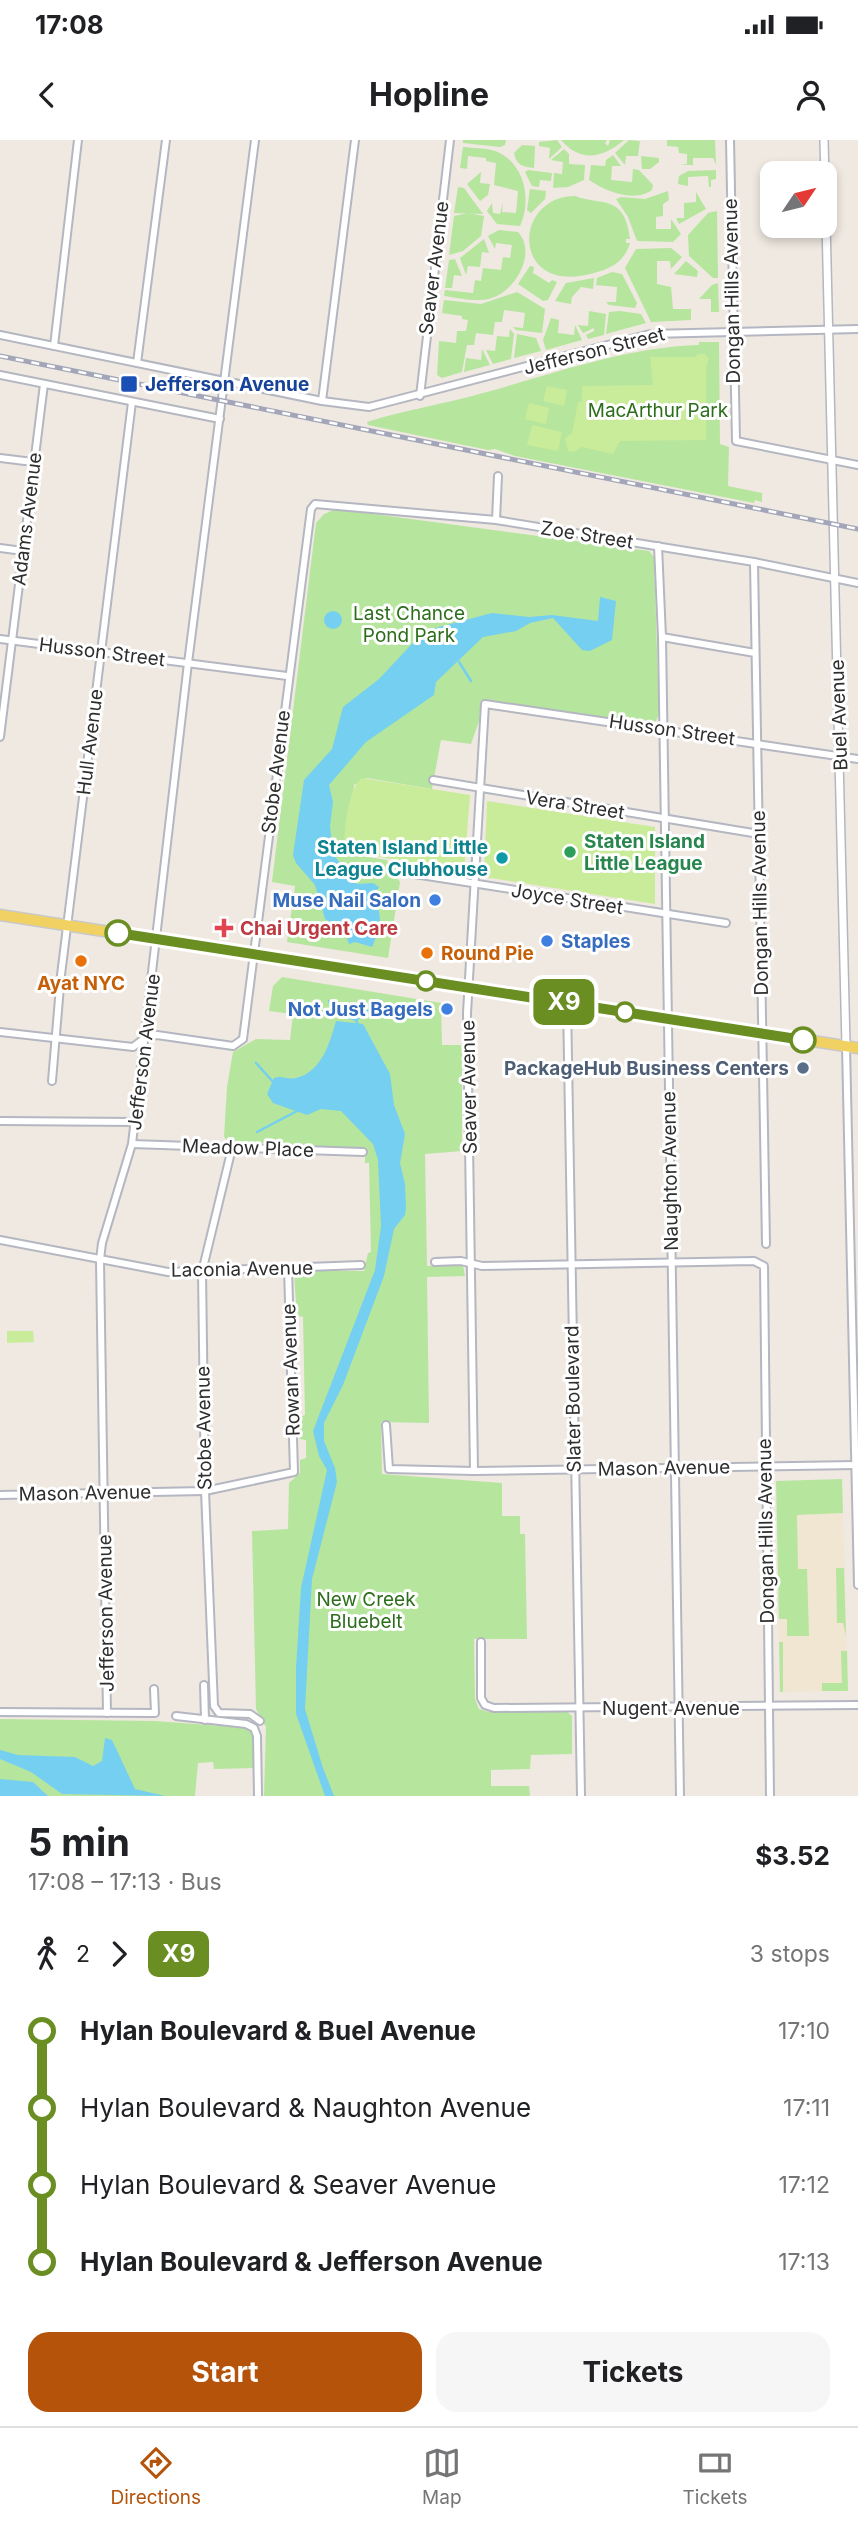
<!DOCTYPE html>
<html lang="en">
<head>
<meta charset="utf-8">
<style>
  :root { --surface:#fff; --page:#f6f6f6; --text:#202124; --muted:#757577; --line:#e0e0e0; --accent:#b45309 }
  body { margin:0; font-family:Inter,sans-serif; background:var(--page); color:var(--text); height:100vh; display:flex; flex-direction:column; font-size:26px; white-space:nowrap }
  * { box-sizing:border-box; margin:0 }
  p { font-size:23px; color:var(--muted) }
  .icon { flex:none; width:38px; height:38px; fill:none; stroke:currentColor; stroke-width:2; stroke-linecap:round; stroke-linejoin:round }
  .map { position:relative; height:1656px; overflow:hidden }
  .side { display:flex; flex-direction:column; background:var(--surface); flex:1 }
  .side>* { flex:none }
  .badge { padding:0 14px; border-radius:10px; font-size:24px; line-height:46px }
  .needle { width:46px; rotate:55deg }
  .controls { position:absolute; left:760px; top:21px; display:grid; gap:14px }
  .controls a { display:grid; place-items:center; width:77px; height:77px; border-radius:14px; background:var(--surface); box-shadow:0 4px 10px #0003; font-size:35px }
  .map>.badge { position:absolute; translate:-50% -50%; box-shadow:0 0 0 4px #fff }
  .legs { display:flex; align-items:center; gap:10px; height:77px; padding:0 28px; font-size:23px }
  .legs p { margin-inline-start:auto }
  .overview { display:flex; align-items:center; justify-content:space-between; height:119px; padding:0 28px }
  h1 { font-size:38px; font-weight:700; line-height:52px }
  .button { display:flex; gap:14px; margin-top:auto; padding:14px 28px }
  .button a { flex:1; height:80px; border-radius:21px; background:var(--accent); color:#fff; font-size:28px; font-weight:700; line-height:80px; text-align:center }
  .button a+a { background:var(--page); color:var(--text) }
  ul { padding:0 28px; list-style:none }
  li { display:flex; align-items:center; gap:24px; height:77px; font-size:26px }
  li i { display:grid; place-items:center; width:10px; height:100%; margin:0 9px; background:currentColor }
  li i::after { content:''; width:18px; height:18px; margin:-9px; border:5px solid; border-radius:50%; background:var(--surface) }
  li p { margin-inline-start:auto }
  li:first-child i { background:linear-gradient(#0000 50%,currentColor 0) }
  li:last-child i { background:linear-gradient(currentColor 50%,#0000 0) }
  .status { display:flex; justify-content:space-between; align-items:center; height:49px; padding:0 35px; background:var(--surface); direction:ltr }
  .status svg { height:19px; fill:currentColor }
  header { display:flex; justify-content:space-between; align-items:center; height:91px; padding:0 28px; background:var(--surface); font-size:32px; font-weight:700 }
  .dock { display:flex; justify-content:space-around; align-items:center; height:98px; border-top:2px solid var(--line); background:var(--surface); font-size:19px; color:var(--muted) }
  .dock a { display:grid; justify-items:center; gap:4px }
  .dock .selected { color:var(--accent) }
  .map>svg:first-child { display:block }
</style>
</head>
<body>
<div class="status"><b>17:08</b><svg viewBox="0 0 49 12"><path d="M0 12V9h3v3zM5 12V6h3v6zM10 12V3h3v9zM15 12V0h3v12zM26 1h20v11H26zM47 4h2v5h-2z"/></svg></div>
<header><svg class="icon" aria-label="back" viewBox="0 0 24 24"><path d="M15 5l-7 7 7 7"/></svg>Hopline<svg class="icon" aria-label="person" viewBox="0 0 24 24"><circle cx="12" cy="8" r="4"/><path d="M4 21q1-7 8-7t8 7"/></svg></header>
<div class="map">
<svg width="858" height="1656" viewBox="0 0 858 1656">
  <rect width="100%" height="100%" fill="#efe9e1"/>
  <path fill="#f0e6d1" d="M 843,1373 L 848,1551 L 780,1552 L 777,1399 L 798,1398 L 797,1375 Z"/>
  <g fill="#b6e59e">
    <path d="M 463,0 L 506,0 L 505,5 L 500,7 L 463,3 Z"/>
    <path d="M 557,0 L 562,7 L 549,19 L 550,8 L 539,6 L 539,2 Z"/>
    <path d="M 561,0 L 607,0 L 605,3 L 608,6 L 610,0 L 624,0 C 603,18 581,23 561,0 Z"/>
    <path d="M 629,0 L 649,2 L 640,1 L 638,16 L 626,16 L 625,25 L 615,13 Z"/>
    <path d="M 667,0 L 715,0 L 716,25 L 713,18 L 693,18 L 693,25 L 680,25 L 687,24 L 687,14 L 679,13 L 678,7 L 667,6 Z"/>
    <path d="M 522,5 L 535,6 L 534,28 C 523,27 516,25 514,13 Z"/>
    <path d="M 463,7 C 473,8 486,8 495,11 C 525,22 532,61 520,86 L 497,84 L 487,71 L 492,63 L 493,73 L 500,74 L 503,62 L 502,72 L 516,73 L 518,51 L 494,45 L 496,23 L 486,21 L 486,18 L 468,16 L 467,29 L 460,28 Z"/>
    <path d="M 564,9 L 569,14 L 569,24 L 585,25 L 584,40 L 568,47 L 553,48 L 554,33 L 562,34 L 563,22 L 551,20 Z"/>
    <path d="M 613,15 L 621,26 L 612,26 L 611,40 L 632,42 L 633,29 L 639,30 L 653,45 L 652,50 C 634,63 605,51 589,40 L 591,25 L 605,26 L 606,20 Z"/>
    <path d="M 641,16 L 659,18 L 659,22 L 650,29 L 642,29 Z"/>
    <path d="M 528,30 L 552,33 L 551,41 L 540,40 L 539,47 L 532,46 L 525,32 Z"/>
    <path d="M 716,30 L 716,39 L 711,40 L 711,47 L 709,47 L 708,36 L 688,37 L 688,46 L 678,44 L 679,36 L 688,31 Z"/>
    <path d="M 481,32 L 480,43 L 490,44 L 488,55 L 480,61 L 467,44 Z"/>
    <path d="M 458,47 L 464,48 L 483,74 L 454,73 Z"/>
    <path d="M 530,49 L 546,51 L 545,59 L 531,73 L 527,70 Z"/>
    <path d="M 668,51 L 669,60 L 663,64 L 663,76 L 656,77 L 656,89 L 671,89 L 671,79 L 681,94 L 673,102 L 637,101 L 628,77 L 616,59 L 621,57 L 645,59 Z"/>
    <path d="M 696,52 L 706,69 L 679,84 L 676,78 L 684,78 L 684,63 L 696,62 Z"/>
    <path d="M 575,56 C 600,66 625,53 630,99 L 626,99 L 626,103 L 630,103 C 624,122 612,128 594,133 C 510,157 512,56 575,56 Z"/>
    <path d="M 717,71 L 718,138 L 713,138 L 689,116 L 688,95 L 708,73 Z"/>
    <path d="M 468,73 L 484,76 L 481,96 L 463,111 L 449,115 L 454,76 Z"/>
    <path d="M 499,90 L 518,92 C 538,114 514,153 489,159 C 475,162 458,158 444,156 L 445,150 L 473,153 L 475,140 L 481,141 L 483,128 L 501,130 L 503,117 L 510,118 L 512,105 L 496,103 L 495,109 L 488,96 Z"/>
    <path d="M 484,99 L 489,113 L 482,112 L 480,127 L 468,126 L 466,135 L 460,118 Z"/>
    <path d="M 671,108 L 682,117 L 671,129 L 670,121 L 657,121 L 657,144 L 671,147 L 673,169 L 691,169 L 691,180 L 651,182 L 625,128 L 636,109 Z"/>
    <path d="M 455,119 L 462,136 L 454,135 L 452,148 L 445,148 L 449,120 Z"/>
    <path d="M 686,121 L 698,131 L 697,137 L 674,134 Z"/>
    <path d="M 530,126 L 534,127 L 533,133 L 549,143 L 552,140 L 557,142 L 548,160 L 543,161 L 518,144 Z"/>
    <path d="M 612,132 L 622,134 L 637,163 L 635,168 L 609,165 L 606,162 L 616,162 L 617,147 L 596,145 L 597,138 Z"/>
    <path d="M 594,138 L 593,149 L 581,147 L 572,157 L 571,164 L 555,161 L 566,143 Z"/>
    <path d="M 718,143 L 719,172 L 711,172 L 711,159 L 699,159 L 712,145 Z"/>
    <path d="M 517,152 L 545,169 L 542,193 L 516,190 L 513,187 L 523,188 L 525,173 L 504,170 L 502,182 L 495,182 L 493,195 L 476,193 L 474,205 L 467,205 L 462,232 L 442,238 L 437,235 L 439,201 L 456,203 L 457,191 L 466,191 L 468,180 L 462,179 L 462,176 L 442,173 L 444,160 L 481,164 Z"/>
    <path d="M 589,171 L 606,174 L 604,195 L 588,199 L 586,195 L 594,191 L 594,188 L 583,193 L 578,185 L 588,186 Z"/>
    <path d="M 620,171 L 641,174 L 646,183 L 606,194 L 609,172 Z"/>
    <path d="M 551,178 L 559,180 L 558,193 L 574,195 L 575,185 L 582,200 L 546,210 L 543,200 Z"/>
    <path d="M 510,189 L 514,194 L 511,219 L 493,224 L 486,210 L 495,211 L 497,196 L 509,197 Z"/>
    <path d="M 517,194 L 536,198 L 541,211 L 514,218 Z"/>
    <path d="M 699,202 L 719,202 L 720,304 L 729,307 L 728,346 L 762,353 L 762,362 L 755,360 L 754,363 L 515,316 L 495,309 L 488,310 L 368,285 L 367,282 C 404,270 445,264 483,253 C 553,234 626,207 699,205 Z"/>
    <path d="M 482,209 L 490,225 L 464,232 L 466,218 L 481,220 Z"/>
    <path d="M 336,369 L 649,411 L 654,417 L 659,574 L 656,581 L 649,583 L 481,560 L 479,581 L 471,604 L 441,600 L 432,649 L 367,638 L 354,645 L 349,714 L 387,720 L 390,727 L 399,726 L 394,733 L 400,742 L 388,818 L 287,802 L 295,746 L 272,742 L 316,383 L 324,374 Z"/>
    <path d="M 282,837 L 441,863 L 442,905 L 462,905 L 462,1011 L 425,1014 L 427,1126 L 463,1125 L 465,1136 L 427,1137 L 429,1283 L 381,1282 L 382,1334 L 502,1343 L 502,1376 L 520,1376 L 520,1394 L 525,1394 L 527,1499 L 474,1499 L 475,1559 L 479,1569 L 489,1572 L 567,1572 L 572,1576 L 572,1614 L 531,1615 L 530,1629 L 491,1630 L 491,1646 L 529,1646 L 530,1656 L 264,1656 L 266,1587 L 256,1569 L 252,1391 L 288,1389 L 289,1343 L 300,1333 L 300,1320 L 306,1318 L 306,1300 L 300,1299 L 300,1277 L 305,1275 L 303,1177 L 297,1176 L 294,1134 L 302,1131 L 364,1131 L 368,1113 L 371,1112 L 369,1023 L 365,1023 L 365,1009 L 228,1001 L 224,997 L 227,947 L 233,912 L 256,899 L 290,900 L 293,874 L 269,871 L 273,846 Z"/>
    <path d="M 842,1339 L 843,1373 L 797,1375 L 798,1429 L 807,1429 L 809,1496 L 787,1496 L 787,1479 L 779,1479 L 776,1341 Z"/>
    <path d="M 836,1428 L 844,1428 L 846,1496 L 843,1483 L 837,1483 Z"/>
    <path d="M 779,1502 L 783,1502 L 783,1552 L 780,1552 Z"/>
    <path d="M 841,1511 L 847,1511 L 848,1551 L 822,1551 L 822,1543 L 842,1543 Z"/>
    <path d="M 0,1579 L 155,1581 L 248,1588 L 255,1597 L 254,1628 L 214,1629 L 213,1622 L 198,1623 L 195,1656 L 0,1656 Z"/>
  </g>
  <g fill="#c9ec9a">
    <path d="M 698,214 L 705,214 L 709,219 L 706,228 L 706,300 L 620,301 L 613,314 L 582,307 L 574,312 L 568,311 L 565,298 L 572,293 L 578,262 L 582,262 L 582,246 L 653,245 L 650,217 L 695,217 Z"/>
    <path d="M 547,246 L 567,250 L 564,266 L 543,261 Z"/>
    <path d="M 529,263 L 549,268 L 546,284 L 525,279 Z"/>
    <path d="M 532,285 L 562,292 L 558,311 L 527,305 Z"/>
    <path d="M 362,638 L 470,655 L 464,732 L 346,711 C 341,698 349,645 362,638 Z"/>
    <path d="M 487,661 L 655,687 L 655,764 L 484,737 Z"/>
    <path d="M 7,1191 L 33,1191 L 34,1202 L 7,1203 Z"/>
  </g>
  <g fill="#75cff0">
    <path d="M 600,457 L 616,461 L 612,500 L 590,511 L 582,510 L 553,478 L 530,483 L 516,491 L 483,497 L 436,542 L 434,555 L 366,602 L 329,645 L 333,662 L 330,686 L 333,714 L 357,744 L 373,743 L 379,747 L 371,760 C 386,772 379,792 372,807 L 355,802 L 349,804 L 344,790 L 325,779 L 315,745 L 296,723 L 293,715 L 304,640 L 332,609 L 343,567 L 379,539 L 424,491 L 492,473 L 529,477 L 552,475 L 598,481 Z"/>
    <circle cx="333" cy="480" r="9"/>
    <path d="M 336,881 L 363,884 L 390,934 L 394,965 L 405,994 L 400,1023 L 405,1044 L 406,1068 L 405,1075 L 394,1089 L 384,1136 L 343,1245 L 324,1283 L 324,1301 L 335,1328 L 337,1342 L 312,1439 L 305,1569 L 323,1628 L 334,1656 L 325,1656 L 296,1574 L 296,1528 L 301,1448 L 327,1330 L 319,1316 L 313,1291 L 375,1130 L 381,1086 L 378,1020 L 373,1004 L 341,971 L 321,969 L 307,975 L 273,963 L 267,954 L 274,938 C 282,935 287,940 296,938 C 322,932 330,902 336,881 Z"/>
    <path d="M 105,1598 L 112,1600 L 135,1649 L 165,1656 L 62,1654 L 31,1632 L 0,1619 L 0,1610 L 18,1615 L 75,1617 L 93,1626 L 102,1621 Z"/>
    <path d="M 0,1639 L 33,1642 L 48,1656 L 0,1656 Z"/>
  </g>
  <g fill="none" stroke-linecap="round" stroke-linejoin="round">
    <g stroke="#75cff0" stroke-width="2.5">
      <path d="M 459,522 L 471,541"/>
      <path d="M 329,861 L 335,873 L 356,880 L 380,860"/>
      <path d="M 356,865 L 357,886"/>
      <path d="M 256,923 L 275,944"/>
      <path d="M 257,992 L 297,971"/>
    </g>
    <defs>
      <g id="minor">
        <path d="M 730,0 L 736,301 L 858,325"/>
        <path d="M 0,195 L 322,261 L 369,267 L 650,194 L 858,189"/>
        <path d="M 54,206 L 78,0"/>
        <path d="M 137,223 L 166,0"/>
        <path d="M 0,235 L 220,279"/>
        <path d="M 420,256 L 450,0"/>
        <path d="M 322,261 L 355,0"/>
        <path d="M 0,318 L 33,322"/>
        <path d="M 496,380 L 498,336"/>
        <path d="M 658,406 L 662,497 L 680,1656"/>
        <path d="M 0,408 L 23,411"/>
        <path d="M 754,422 L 766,1104"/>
        <path d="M 662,497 L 755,513"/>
        <path d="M 0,499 L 287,536"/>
        <path d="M 0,597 L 44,244"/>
        <path d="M 433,640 L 759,694"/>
        <path d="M 408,733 L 726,783"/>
        <path d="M 567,862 L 581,1656"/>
        <path d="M 0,892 L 133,907 L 145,898 L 157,895 L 233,906 L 243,899 L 311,369 L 315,364 L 496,380 L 754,422 L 858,443"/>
        <path d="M 846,906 L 858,1445"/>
        <path d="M 52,941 L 61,835 L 132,262"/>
        <path d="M 0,981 L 135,982"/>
        <path d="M 132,1004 L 363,1012"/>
        <path d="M 232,1008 L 202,1132 L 205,1351 L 214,1566 L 219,1573 L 250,1574 L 260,1581"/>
        <path d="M 0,1100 L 168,1132 L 361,1125"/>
        <path d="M 435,1122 L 461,1121 L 482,1126 L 754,1121 L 764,1126 L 770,1656"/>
        <path d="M 386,1285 L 389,1329 L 474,1331 L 856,1325"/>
        <path d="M 474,1331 L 467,873 L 485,564 L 858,619"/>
        <path d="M 0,1355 L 205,1351 L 294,1332 L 288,1128"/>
        <path d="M 481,1502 L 481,1558 L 485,1565 L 494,1568 L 858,1565"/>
        <path d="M 204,1545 L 205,1580"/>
        <path d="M 0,1572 L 155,1573 L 154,1549"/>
        <path d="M 107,1573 L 100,1120 L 102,1103 L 132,1004 L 188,523 L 255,0"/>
        <path d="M 176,1576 L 246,1584 L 254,1588 L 257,1596 L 258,1656"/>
      </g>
      <path id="tertiary" d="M 824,0 L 846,906"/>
      <path id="primary" d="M 0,775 L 858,908"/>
    </defs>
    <use href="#minor" stroke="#b4b7c1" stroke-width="10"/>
    <use href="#tertiary" stroke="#b4b7c1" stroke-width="10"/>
    <use href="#primary" stroke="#c9c9c9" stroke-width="13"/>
    <use href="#minor" stroke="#fff" stroke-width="6"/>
    <use href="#tertiary" stroke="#fff" stroke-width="7"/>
    <use href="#primary" stroke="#f2d163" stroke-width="10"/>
    <defs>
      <path id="rail" d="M 0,216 L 858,389"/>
    </defs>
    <use href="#rail" stroke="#a3a6b8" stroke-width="5"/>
    <use href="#rail" stroke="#fff" stroke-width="2.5" stroke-dasharray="8" stroke-linecap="butt"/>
  </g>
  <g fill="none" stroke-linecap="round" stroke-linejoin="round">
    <defs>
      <path id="line-1" d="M 118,793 L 803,900"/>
    </defs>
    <use href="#line-1" stroke="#fff" stroke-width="16"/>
    <use href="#line-1" stroke="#6b8e23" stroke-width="10"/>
  </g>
  <rect fill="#1a4fb4" stroke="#fff" stroke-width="2.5" x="120" y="235" width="18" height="18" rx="3.5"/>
  <circle fill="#2e9e5b" stroke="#fff" stroke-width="2.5" cx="570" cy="712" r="7"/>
  <circle fill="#0f9aa8" stroke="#fff" stroke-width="2.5" cx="502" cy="718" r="7"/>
  <g fill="#3f7fe0" stroke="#fff" stroke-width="2.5">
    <circle cx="435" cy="760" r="7"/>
    <circle cx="547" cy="801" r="7"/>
    <circle cx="447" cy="869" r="7"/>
  </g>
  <path fill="#e0444e" stroke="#fff" stroke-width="2.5" d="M220.5 777.5h7v7h7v7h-7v7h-7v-7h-7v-7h7z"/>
  <g fill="#fff" stroke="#6b8e23" stroke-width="3.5">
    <circle cx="118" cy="793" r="12"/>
    <circle cx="426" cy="841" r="9"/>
    <circle cx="625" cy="872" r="9"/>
    <circle cx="803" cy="900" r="12"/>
  </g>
  <g fill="#e8710a" stroke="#fff" stroke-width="2.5">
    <circle cx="427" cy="813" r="7"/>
    <circle cx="81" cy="821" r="7"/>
  </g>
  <circle fill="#5c6f8a" stroke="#fff" stroke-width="2.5" cx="803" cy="928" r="7"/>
  <g text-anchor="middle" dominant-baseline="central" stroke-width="6" stroke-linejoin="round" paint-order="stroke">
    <g font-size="19" fill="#2e2e2e" stroke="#fff">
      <text transform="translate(434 128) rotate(-83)">Seaver Avenue</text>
      <text transform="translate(732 151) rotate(-91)">Dongan Hills Avenue</text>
      <text transform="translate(594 211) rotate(-14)">Jefferson Street</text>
      <text transform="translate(27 379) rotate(-83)">Adams Avenue</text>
      <text transform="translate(587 395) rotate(9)">Zoe Street</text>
      <text transform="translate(102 512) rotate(7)">Husson Street</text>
      <text transform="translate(839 575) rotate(-92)">Buel Avenue</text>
      <text transform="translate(672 590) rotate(8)">Husson Street</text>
      <text transform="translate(90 602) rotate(-83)">Hull Avenue</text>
      <text transform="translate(276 632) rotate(-83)">Stobe Avenue</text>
      <text transform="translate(575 665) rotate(9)">Vera Street</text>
      <text transform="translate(567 759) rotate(9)">Joyce Street</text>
      <text transform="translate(760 763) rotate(-91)">Dongan Hills Avenue</text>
      <text transform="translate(144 912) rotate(-83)">Jefferson Avenue</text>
      <text transform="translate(469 947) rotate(-91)">Seaver Avenue</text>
      <text transform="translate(248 1008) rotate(2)">Meadow Place</text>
      <text transform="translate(670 1031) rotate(-91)">Naughton Avenue</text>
      <text transform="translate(242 1129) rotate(-1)">Laconia Avenue</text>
      <text transform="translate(291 1230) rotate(-92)">Rowan Avenue</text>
      <text transform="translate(573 1259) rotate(-91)">Slater Boulevard</text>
      <text transform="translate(204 1288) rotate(-91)">Stobe Avenue</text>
      <text transform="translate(664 1328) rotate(-1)">Mason Avenue</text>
      <text transform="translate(85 1353) rotate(-1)">Mason Avenue</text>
      <text transform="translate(766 1391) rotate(-91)">Dongan Hills Avenue</text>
      <text transform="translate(106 1473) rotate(-91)">Jefferson Avenue</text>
      <text x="671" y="1568">Nugent Avenue</text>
    </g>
    <g font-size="19" font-weight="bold" fill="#164399" stroke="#fff" text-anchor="start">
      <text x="145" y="244">Jefferson Avenue</text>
    </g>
    <g font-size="19" fill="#2c6e1b" stroke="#fff">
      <text x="658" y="270">MacArthur Park</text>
      <text x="409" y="473">Last Chance<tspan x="409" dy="22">Pond Park</tspan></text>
      <text x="366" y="1459">New Creek<tspan x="366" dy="22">Bluebelt</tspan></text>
    </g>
    <g font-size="19" font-weight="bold" fill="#27864d" stroke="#fff" text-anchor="start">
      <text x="584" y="701">Staten Island<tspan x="584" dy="22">Little League</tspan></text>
    </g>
    <g font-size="19" font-weight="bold" fill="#0d838f" stroke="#fff" text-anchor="end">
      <text x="488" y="707">Staten Island Little<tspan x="488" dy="22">League Clubhouse</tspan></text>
    </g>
    <g font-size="19" font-weight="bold" fill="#366cbe" stroke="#fff" text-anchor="end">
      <text x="421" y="760">Muse Nail Salon</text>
      <text x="561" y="801" text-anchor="start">Staples</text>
      <text x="433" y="869">Not Just Bagels</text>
    </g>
    <g font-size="19" font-weight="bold" fill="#be3a42" stroke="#fff" text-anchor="start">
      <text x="240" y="788">Chai Urgent Care</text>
    </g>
    <g font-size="19" font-weight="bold" fill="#c56008" stroke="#fff" text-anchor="start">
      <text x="441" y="813">Round Pie</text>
      <text x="81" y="843" text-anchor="middle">Ayat NYC</text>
    </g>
    <g font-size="19" font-weight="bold" fill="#4e5e75" stroke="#fff" text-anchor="end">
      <text x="789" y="928">PackageHub Business Centers</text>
    </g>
  </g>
</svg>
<div class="controls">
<a><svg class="needle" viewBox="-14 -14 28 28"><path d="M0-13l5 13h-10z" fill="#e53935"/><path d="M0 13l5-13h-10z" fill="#757577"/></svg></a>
</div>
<b class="badge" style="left:564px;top:862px;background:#6b8e23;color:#fff">X9</b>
</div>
<section class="side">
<div class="overview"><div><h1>5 min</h1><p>17:08 – 17:13 · Bus</p></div><b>$3.52</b></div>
<div class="legs"><svg class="icon" aria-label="walk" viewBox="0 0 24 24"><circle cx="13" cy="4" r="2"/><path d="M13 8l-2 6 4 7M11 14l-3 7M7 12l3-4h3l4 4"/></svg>2<svg class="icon" aria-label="forward" viewBox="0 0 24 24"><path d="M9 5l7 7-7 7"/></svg><b class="badge" style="background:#6b8e23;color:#fff">X9</b><p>3 stops</p></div>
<ul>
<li><i style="color:#6b8e23"></i><b>Hylan Boulevard &amp; Buel Avenue</b><p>17:10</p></li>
<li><i style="color:#6b8e23"></i><span>Hylan Boulevard &amp; Naughton Avenue</span><p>17:11</p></li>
<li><i style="color:#6b8e23"></i><span>Hylan Boulevard &amp; Seaver Avenue</span><p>17:12</p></li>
<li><i style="color:#6b8e23"></i><b>Hylan Boulevard &amp; Jefferson Avenue</b><p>17:13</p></li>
</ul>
<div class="button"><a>Start</a><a>Tickets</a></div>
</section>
<nav class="dock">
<a class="selected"><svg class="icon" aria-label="directions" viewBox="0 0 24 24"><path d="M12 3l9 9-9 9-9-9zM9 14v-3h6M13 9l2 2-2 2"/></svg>Directions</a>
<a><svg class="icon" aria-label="map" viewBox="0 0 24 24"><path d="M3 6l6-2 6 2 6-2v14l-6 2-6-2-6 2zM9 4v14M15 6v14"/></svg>Map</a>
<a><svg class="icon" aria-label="tickets" viewBox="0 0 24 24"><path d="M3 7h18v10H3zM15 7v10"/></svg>Tickets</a>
</nav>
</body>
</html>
